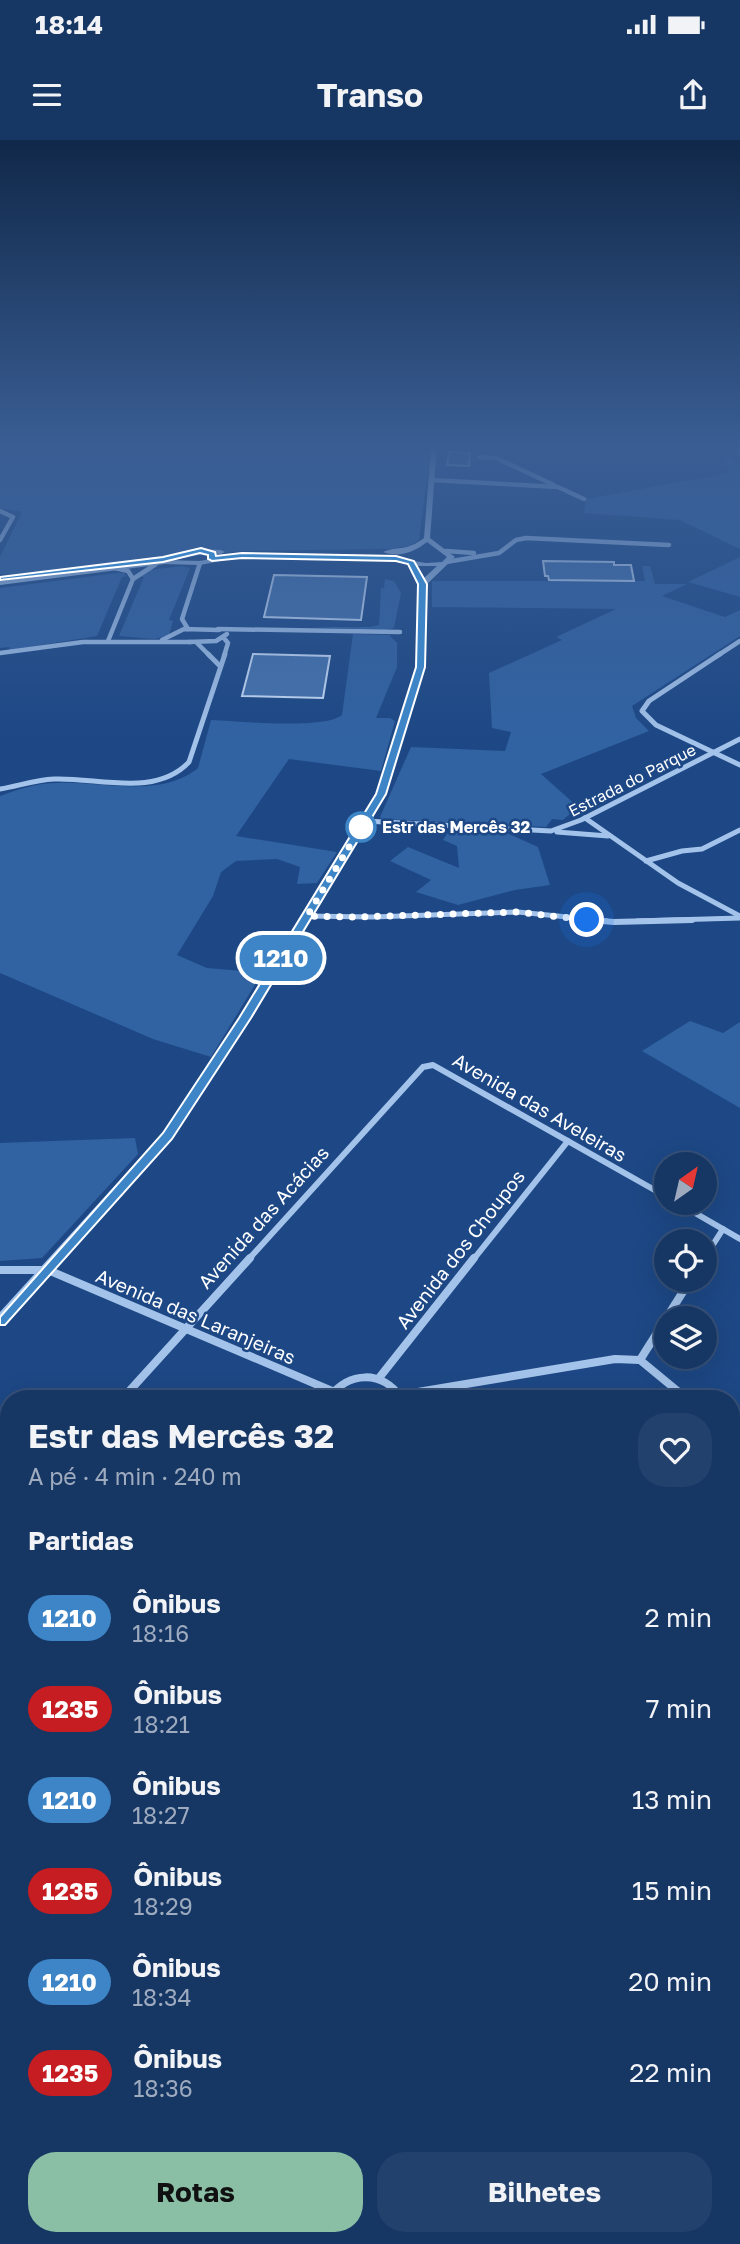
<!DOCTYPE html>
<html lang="pt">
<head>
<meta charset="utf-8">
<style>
  :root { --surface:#163664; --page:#23416d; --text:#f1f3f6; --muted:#9eabbf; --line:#355078; --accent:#8abfa5 }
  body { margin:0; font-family:"Golos Text",sans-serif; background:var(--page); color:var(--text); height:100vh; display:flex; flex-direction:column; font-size:26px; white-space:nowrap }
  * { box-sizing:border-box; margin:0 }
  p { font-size:23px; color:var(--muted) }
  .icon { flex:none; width:38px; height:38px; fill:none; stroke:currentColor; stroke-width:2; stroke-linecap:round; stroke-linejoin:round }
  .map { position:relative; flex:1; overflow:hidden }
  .drawer { position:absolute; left:0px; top:1250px; width:740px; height:856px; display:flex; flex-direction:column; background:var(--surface); border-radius:28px 28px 0 0; box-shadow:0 7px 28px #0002,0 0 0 2px var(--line) }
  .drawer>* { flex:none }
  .badge { padding:0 14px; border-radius:23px; font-size:24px; line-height:46px }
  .needle { width:46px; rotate:34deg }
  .fabs { position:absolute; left:654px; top:1012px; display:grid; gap:14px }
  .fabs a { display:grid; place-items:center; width:63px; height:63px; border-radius:50%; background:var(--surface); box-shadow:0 7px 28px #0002,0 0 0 2px var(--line); font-size:35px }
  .you { position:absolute; width:35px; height:35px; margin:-18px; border:5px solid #fff; border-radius:50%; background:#1a73e8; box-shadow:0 0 0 10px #1a73e833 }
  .map>.badge { position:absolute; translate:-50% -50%; box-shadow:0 0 0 4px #fff }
  h2 { padding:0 28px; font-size:26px; line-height:63px }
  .round { display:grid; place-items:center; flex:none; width:74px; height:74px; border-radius:28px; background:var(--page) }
  .headline { display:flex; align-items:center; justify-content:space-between; height:119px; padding:0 28px }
  h1 { font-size:33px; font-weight:700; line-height:52px }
  .primary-button { display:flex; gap:14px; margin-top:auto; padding:14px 28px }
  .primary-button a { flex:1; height:80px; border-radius:28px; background:var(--accent); color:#111; font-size:28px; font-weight:700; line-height:80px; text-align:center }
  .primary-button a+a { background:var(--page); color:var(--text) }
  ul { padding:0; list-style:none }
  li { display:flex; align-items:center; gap:21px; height:91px; padding:0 28px }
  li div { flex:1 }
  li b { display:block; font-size:26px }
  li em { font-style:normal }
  li .badge { min-width:77px; font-weight:700; text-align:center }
  .status { display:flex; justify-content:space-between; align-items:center; height:49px; padding:0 35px; background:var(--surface); direction:ltr }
  .status svg { height:19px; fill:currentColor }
  header { display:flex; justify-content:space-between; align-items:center; height:91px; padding:0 28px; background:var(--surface); font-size:32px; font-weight:700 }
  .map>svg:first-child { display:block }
</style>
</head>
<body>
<div class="status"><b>18:14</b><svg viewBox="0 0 49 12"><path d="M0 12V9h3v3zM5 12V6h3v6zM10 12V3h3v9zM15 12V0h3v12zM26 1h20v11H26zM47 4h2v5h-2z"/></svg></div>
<header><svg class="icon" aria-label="menu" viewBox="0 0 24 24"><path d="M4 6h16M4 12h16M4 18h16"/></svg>Transo<svg class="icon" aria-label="share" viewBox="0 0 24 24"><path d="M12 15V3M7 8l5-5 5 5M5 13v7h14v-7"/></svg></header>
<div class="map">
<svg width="740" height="2104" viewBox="0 0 740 2104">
  <rect width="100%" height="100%" fill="#1d4885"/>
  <g fill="#3162a2">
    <path d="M 0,307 L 431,307 L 419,400 L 409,406 L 389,409 L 241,411 L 12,435 L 0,434 L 0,417 L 22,372 L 0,368 Z"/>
    <path d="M 705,307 L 717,307 L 740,327 L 740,409 L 680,380 L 584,373 L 586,359 L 730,333 L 723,317 Z"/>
    <path d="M 740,417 L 740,457 L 688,442 Z"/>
    <path d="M 182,426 L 190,428 L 169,480 L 173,481 L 169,495 L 155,499 L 119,496 L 144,437 L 140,437 L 149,430 Z"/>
    <path d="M 642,426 L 650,426 L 655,444 L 687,444 L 662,456 L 725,477 L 740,470 L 740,496 L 632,566 L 636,578 L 649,591 L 541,634 L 578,667 L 563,680 L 552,679 L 546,687 L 382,679 L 380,677 L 411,607 L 505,611 L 511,592 L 492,588 L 489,533 L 562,500 L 556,497 L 616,469 L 432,467 L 432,441 L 645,441 Z"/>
    <path d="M 117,433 L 124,433 L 126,436 L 122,437 L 97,496 L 10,510 L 9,507 L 0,508 L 0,448 Z"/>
    <path d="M 385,439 L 394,441 L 401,453 L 394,488 L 385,490 L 307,487 L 370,487 L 379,485 L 381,448 L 384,448 Z"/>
    <path d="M 353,494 L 389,495 L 397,503 L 397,527 L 376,578 L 390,578 L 395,581 L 381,631 L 289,619 L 236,696 L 337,712 L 317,743 L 297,744 L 300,727 L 277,719 L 236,721 L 221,732 L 213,756 L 177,815 L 207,828 L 242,831 L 261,805 L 278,807 L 211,917 L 153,899 L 0,833 L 0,656 C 19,649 37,643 57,643 C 103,641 160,659 198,628 L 211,580 C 239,581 322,590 342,575 Z"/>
    <path d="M 449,691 L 507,693 L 538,707 L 550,745 L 515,750 L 458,765 L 416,752 L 431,740 L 390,721 L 408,707 L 459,728 L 457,706 L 443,700 Z"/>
    <path d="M 690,881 L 723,893 L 740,882 L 740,968 L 642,911 Z"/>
    <path d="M 135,998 L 138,1014 L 42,1118 L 0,1121 L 0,1003 Z"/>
    <path d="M 732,1972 L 740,1977 L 740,2104 L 486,2104 L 486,2096 L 732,2096 Z"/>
  </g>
  <g fill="#4572ad" stroke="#c9ddf8" stroke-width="2">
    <path d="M 449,312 L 470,313 L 469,326 L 447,325 Z"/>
    <path d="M 543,421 L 614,422 L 614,425 L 631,425 L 634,441 L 549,440 L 548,436 L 545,436 Z"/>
    <path d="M 274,435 L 367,437 L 361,480 L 264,477 Z"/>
    <path d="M 253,514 L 330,516 L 323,558 L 242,556 Z"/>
  </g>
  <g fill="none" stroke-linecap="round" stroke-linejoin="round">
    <g stroke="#a4c3ea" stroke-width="4.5">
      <path d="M 479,317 L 496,318 L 554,345"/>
      <path d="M 431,340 L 558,347 L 584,359"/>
      <path d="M 0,371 L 13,377 L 0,400"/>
      <path d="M 446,411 L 474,413"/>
      <path d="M 446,422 L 499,413 L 516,400 L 526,398 L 669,405"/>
      <path d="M 115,428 L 128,431 L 133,439"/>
      <path d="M 188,489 L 182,479 L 200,423"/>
      <path d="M 218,489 L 400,492"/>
      <path d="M 223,497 L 228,503 L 224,516"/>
      <path d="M 162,500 L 184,489 L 219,490"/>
      <path d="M 108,501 L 133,439 L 156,424"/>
      <path d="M 189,502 L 216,501 L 227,494"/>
      <path d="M 197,503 L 210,516"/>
      <path d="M 0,513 L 83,502 L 191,502"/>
      <path d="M 717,516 L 740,501"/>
    </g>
    <g stroke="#a4c3ea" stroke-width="5">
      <path d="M 208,514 L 219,525"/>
      <path d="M 720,514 L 649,561 L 642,571 L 656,585 L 740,625"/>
      <path d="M 0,649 C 18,646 35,640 54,639 C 97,637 155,658 189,622 L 225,514"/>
      <path d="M 585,678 L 678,743 L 740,776"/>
      <path d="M 365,681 L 551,691 L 581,680 L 740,599"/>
      <path d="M 557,692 L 608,696"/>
      <path d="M 646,721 L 682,711 L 702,709 L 740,690"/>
      <path d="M 307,776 L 372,777 L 518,772 L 607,781"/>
      <path d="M 637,781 L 740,778"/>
    </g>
    <g stroke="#a4c3ea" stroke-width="6">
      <path d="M 590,780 L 614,782 L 692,780"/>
      <path d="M 676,1062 L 740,1099"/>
      <path d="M 705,1117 L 723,1089"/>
      <path d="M 248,1120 L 423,927 L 433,925 L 667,1057"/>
      <path d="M 473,1120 L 568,1001"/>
    </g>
    <g stroke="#a4c3ea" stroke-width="8">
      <path d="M 0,1130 L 48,1130 L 332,1251"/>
      <path d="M 640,1220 L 691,1139"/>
      <path d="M 640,1220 L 686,1258"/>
      <path d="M 379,1238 L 474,1118"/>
      <path d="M 400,1255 L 615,1219 L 640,1220"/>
      <path d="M 123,1258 L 250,1118"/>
      <path d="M 329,1258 C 348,1231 383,1230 401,1258"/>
      <path d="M 732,1309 L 740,1319"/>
      <path d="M 0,1393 L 9,1383"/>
      <path d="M 732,1514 L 740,1496"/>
    </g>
    <g stroke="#a4c3ea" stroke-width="10">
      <path d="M 0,1736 L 9,1724"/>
      <path d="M 0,1885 L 9,1885"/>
    </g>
    <g fill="#a4c3ea" fill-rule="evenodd">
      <path d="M 431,307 L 437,307 L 430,398 L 455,417 L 426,445 L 426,520 L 385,654 L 250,878 L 177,992 L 5,1184 L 0,1186 L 0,1172 L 169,986 L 240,878 L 377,654 L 418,520 L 418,444 L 408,424 L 375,419 L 236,418 L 200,425 L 165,424 L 0,445 L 0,441 L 165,420 L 200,421 L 236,414 L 375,415 L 426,423 L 442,422 L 447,417 L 427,402 C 415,412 398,418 383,412 C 401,405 405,412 424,398 ZM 416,426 L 437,426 L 423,439 Z"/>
      <path d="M 194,409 L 221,410 L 225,412 L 221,414 L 194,413 L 174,419 L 170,417 Z"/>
    </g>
    <path fill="#d0e0f8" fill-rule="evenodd" d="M 731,307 L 738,307 L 740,315 Z"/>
  </g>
  <linearGradient id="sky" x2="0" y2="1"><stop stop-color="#102849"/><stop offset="0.51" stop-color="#3a5e94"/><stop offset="1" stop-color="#3a5e94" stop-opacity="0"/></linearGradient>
  <rect width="740" height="602" fill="url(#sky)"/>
  <path fill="#3d85c6" stroke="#fff" stroke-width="2" d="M 201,408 L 215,412 L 216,416 L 242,413 L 396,416 L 414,421 L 427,444 L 425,527 L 386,654 L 251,878 L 172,999 L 5,1185 L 0,1185 L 0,1177 L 163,993 L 239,878 L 376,654 L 416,527 L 418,444 L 408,424 L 396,421 L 242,418 L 212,421 L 208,419 L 208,415 L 200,413 L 163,422 L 0,440 L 0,437 L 163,417 Z"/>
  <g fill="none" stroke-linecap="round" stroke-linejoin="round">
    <path stroke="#fff" stroke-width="7" stroke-dasharray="0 12.6" d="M 361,687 L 365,681 L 307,776 L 356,777 L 517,772 L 587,780"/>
  </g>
  <circle fill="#fff" stroke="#3d85c6" stroke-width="3.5" cx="361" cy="687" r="14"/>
  <g text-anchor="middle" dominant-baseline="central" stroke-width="5" stroke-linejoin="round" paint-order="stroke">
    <g font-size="16" fill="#fff" stroke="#1d4885">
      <text transform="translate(632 640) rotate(-27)">Estrada do Parque</text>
    </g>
    <g font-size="16" font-weight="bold" fill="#fff" stroke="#1d4885" text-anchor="start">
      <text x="382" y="687">Estr das Mercês 32</text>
    </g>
    <g font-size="19" fill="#fff" stroke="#1d4885">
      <text transform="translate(540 967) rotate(30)">Avenida das Aveleiras</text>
      <text transform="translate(263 1077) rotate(-48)">Avenida das Acácias</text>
      <text transform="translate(460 1109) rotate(-52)">Avenida dos Choupos</text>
      <text transform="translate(196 1176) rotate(23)">Avenida das Laranjeiras</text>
    </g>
  </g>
</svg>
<div class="fabs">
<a><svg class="needle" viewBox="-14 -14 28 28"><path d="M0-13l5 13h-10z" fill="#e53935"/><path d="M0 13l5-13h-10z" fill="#9eabbf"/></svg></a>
<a><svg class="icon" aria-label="locate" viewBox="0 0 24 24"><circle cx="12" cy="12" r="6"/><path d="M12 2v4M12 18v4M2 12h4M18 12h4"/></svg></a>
<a><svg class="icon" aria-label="layers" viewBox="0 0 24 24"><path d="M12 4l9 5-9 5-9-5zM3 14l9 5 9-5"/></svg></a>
</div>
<div class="you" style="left:587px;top:780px"></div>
<b class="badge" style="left:281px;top:818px;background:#3d85c6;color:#fff">1210</b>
<section class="drawer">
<div class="headline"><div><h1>Estr das Mercês 32</h1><p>A pé · 4 min · 240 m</p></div><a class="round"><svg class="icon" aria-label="heart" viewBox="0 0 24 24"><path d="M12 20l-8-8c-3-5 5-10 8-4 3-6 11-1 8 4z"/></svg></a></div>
<h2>Partidas</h2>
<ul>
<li><span class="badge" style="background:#3d85c6;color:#fff">1210</span><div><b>Ônibus</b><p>18:16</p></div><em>2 min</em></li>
<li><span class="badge" style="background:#c61d23;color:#fff">1235</span><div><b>Ônibus</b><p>18:21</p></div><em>7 min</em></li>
<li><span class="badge" style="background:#3d85c6;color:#fff">1210</span><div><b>Ônibus</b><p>18:27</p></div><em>13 min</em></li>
<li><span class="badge" style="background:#c61d23;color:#fff">1235</span><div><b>Ônibus</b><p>18:29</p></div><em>15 min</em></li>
<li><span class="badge" style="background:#3d85c6;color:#fff">1210</span><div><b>Ônibus</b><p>18:34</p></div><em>20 min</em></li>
<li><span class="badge" style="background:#c61d23;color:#fff">1235</span><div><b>Ônibus</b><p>18:36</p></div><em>22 min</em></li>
</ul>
<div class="primary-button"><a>Rotas</a><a>Bilhetes</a></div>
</section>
</div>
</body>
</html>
